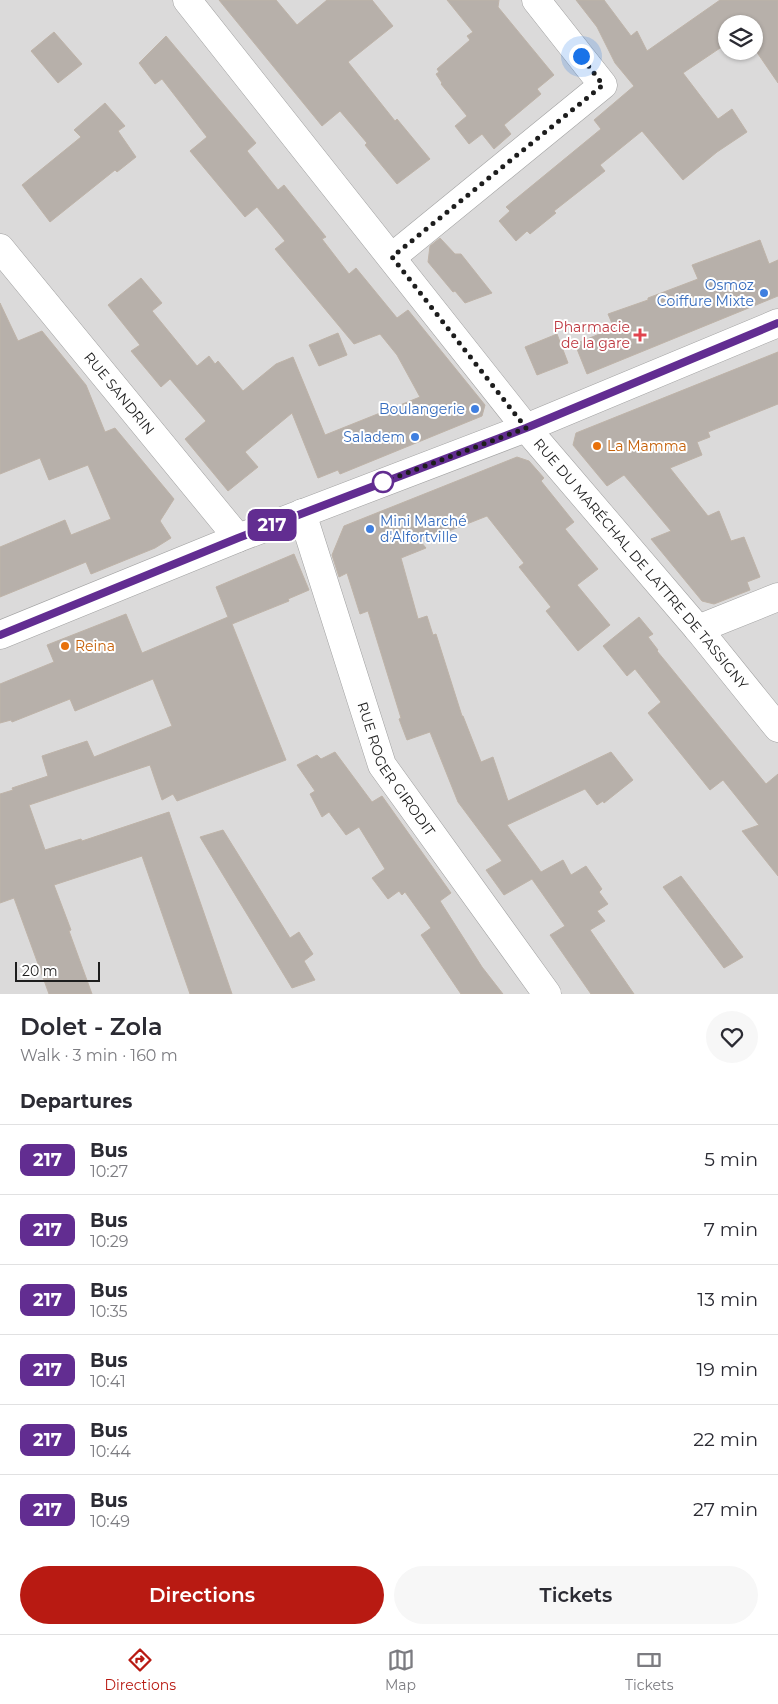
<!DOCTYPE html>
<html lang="en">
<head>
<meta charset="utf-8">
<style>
  :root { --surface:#fff; --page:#f7f7f7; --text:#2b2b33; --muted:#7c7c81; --line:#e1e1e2; --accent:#b81a12 }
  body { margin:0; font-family:Montserrat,sans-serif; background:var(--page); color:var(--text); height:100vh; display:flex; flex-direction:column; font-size:19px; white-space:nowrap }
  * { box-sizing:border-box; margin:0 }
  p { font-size:16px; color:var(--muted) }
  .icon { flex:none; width:28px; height:28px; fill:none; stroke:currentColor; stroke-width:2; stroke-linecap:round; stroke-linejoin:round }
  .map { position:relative; height:994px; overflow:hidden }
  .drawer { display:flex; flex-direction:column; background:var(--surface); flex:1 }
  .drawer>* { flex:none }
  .badge { padding:0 10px; border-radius:8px; font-size:18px; line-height:32px }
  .buttons { position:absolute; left:718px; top:15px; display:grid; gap:10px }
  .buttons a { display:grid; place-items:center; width:45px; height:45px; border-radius:50%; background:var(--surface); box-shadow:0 1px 4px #0004; font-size:25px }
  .scale { position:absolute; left:15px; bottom:12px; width:85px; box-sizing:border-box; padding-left:5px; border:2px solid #1d1d1d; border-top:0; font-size:14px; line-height:18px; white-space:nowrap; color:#1d1d1d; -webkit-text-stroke:4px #fff; paint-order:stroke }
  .you { position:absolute; width:25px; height:25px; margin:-12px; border:4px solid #fff; border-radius:50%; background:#1a73e8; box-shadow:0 0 0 8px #1a73e833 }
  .map>.badge { position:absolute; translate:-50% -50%; box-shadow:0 0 0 2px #fff }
  h2 { padding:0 20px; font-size:19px; line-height:45px }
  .round { display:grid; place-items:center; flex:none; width:52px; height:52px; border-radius:26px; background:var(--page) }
  .head { display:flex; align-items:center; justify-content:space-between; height:85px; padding:0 20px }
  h1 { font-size:24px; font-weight:600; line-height:38px }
  .primary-button { display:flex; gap:10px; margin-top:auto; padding:10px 20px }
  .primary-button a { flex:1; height:58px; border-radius:30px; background:var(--accent); color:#fff; font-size:20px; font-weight:600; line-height:58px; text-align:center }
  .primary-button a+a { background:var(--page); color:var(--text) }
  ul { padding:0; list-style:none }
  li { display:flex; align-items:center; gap:15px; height:70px; padding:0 20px; border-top:1px solid var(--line) }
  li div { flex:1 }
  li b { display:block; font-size:19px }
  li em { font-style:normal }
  li .badge { min-width:55px; font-weight:700; text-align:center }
  .dock { display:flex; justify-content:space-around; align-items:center; height:70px; border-top:1px solid var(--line); background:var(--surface); font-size:14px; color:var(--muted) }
  .dock a { display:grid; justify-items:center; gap:2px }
  .dock .current { color:var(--accent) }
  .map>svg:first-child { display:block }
</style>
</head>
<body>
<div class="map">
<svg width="778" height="994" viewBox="0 0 778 994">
  <rect width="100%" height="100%" fill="#eeebe4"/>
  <path fill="#dbdada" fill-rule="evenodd" d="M 0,0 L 778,0 L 778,994 L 0,994 ZM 726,24 L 754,24 L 754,51 L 726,51 Z"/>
  <g fill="#b7b0aa" stroke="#beb3a8">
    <path d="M 219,0 L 276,0 L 297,25 L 327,0 L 372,0 L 393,26 L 348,62 L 395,121 L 397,119 L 430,159 L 397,184 L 365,145 L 367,143 L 340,111 L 322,126 Z"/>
    <path d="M 447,0 L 499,0 L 498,7 L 554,75 L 537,89 L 541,94 L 504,125 L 511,134 L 494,149 L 482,134 L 469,144 L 455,126 L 467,116 L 441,84 L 442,83 L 436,74 L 439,72 L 437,69 L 470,40 L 467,36 L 473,32 Z"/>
    <path d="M 576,0 L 604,0 L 631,36 L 637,31 L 647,51 L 720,0 L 778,0 L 778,83 L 754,48 L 754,24 L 726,24 L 726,44 L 683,73 L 718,119 L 732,109 L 747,132 L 717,152 L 683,180 L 642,131 L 600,165 L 605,171 L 554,211 L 556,213 L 530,234 L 527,231 L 516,241 L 499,221 L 510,211 L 506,207 L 601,129 L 594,120 L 634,86 L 615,63 L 597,27 Z"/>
    <path d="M 54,32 L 82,64 L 58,83 L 31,51 Z"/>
    <path d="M 166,36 L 256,143 L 247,151 L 278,190 L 284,185 L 326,237 L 322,239 L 349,274 L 356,268 L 397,318 L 408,310 L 485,405 L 482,416 L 340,474 L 338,470 L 318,478 L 292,413 L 245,452 L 258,467 L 228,491 L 185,439 L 206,421 L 170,379 L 161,387 L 131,351 L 140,345 L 108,305 L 141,278 L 162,303 L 152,311 L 197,366 L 209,356 L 215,364 L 218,361 L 243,391 L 276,364 L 293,357 L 325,435 L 420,397 L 397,355 L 380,334 L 354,344 L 275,249 L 285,241 L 257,207 L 245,217 L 190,151 L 207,137 L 162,79 L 155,84 L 139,63 Z"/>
    <path d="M 105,103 L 125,126 L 118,131 L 136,157 L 117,172 L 115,170 L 50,222 L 22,185 L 81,137 L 74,130 Z"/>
    <path d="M 440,238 L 455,254 L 461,254 L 492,293 L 465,303 L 455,291 L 453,292 L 428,262 L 430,246 Z"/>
    <path d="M 760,240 L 769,264 L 778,260 L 778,296 L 587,374 L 575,344 L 614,328 L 608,314 L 648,300 L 648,298 L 698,279 L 692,265 Z"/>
    <path d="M 0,303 L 18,341 L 42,331 L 86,385 L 105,432 L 115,428 L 174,499 L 160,521 L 171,538 L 155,548 L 91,574 L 86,562 L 0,597 L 0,547 L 65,520 L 71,535 L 111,519 L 88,465 L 49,480 L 40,458 L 0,474 Z"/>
    <path d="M 338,333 L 347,355 L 319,366 L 309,345 Z"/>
    <path d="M 557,334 L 568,363 L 537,375 L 525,347 Z"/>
    <path d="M 778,352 L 778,404 L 708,432 L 710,437 L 697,442 L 702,455 L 670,468 L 708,516 L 719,511 L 731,541 L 744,537 L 760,577 L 747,582 L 750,590 L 714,604 L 702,601 L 651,539 L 671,531 L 624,475 L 607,486 L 573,445 L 576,433 Z"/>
    <path d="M 517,457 L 529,461 L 544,478 L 541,481 L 574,522 L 565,529 L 598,569 L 577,585 L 610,625 L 578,651 L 546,611 L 551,607 L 519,567 L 524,563 L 487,516 L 421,542 L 426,548 L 401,558 L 418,619 L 427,616 L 433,635 L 436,634 L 462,716 L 463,716 L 481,762 L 493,757 L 508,801 L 611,752 L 633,780 L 604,803 L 603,801 L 597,805 L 585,789 L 507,825 L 541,872 L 563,860 L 571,875 L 586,866 L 602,889 L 599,892 L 608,904 L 597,911 L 605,921 L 590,930 L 634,994 L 591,994 L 550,935 L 565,926 L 532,879 L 504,895 L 486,870 L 502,861 L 458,802 L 430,732 L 407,740 L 399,719 L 401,718 L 368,611 L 360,614 L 347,573 L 339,577 L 332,555 L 344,526 Z"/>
    <path d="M 294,554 L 309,590 L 288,599 L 289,601 L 232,624 L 286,760 L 177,801 L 173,794 L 162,800 L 150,765 L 29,805 L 45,850 L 81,839 L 82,841 L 169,812 L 232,994 L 190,994 L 142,856 L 54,885 L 71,930 L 69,931 L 92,994 L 49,994 L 14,898 L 0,903 L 0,794 L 13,790 L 12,788 L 48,776 L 42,756 L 87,741 L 94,757 L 172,726 L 153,679 L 75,711 L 70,699 L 12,722 L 11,720 L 0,723 L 0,684 L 54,662 L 47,645 L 126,614 L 142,653 L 228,617 L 216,587 Z"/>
    <path d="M 639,617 L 653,634 L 648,637 L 658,650 L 657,651 L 766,784 L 778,774 L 778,876 L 742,831 L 759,825 L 723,780 L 710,790 L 648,713 L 661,702 L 635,669 L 627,676 L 603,646 Z"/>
    <path d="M 335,752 L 372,802 L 382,796 L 451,893 L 440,901 L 482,967 L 503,994 L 461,994 L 421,935 L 431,928 L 405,892 L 402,895 L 399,891 L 388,899 L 372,878 L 385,869 L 359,827 L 346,835 L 329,812 L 322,817 L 310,794 L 315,791 L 297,765 L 317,755 L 321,759 Z"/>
    <path d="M 223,830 L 290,938 L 299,932 L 313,954 L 304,961 L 315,980 L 292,988 L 200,837 Z"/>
    <path d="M 681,876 L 743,957 L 724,968 L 663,887 Z"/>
  </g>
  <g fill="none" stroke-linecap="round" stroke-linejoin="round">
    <defs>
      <g id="minor">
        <path id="s1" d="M 187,0 L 526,428 L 698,629 L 778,728"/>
        <path id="s2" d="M 0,248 L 238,538"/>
        <path d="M 392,257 L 603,85 L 536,0"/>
        <path id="s3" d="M 302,513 L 382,765 L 547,994"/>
        <path d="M 698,629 L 778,597"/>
        <path d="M 0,635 L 238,538 L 526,428 L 778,323"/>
      </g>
    </defs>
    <use href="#minor" stroke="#a1a1a1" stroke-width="29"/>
    <use href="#minor" stroke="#fff" stroke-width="28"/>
  </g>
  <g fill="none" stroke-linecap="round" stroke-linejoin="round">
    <defs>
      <path id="line" d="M 0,635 L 238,538 L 526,428 L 778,323"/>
    </defs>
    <use href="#line" stroke="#fff" stroke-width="11"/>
    <use href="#line" stroke="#622d91" stroke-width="8"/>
    <path stroke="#1d1d1d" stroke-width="5" stroke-dasharray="0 9" d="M 383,482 L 526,428 L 392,257 L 603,85 L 581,56"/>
  </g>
  <g fill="#3f7fe0" stroke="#fff" stroke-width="2">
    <circle cx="764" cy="293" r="5"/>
    <circle cx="475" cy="409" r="5"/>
    <circle cx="415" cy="437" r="5"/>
    <circle cx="370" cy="529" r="5"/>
  </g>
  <path fill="#e0444e" stroke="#fff" stroke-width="2" d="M637.5 327.5h5v5h5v5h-5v5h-5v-5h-5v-5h5z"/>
  <g fill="#e8710a" stroke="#fff" stroke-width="2">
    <circle cx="597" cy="446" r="5"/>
    <circle cx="65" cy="646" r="5"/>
  </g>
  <circle fill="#fff" stroke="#622d91" stroke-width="2.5" cx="383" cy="482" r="10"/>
  <g text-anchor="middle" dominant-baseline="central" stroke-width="4" stroke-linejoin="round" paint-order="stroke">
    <g font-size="14" fill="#366cbe" stroke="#fff" text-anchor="end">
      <text x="754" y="285">Osmoz<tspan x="754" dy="16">Coiffure Mixte</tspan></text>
      <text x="465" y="409">Boulangerie</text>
      <text x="405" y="437">Saladem</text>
      <text x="380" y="521" text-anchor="start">Mini Marché<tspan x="380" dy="16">d'Alfortville</tspan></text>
    </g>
    <g font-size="14" fill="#be3a42" stroke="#fff" text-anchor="end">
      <text x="630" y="327">Pharmacie<tspan x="630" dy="16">de la gare</tspan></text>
    </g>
    <g font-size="14" fill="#1d1d1d" stroke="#fff">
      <text stroke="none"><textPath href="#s2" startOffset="188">RUE SANDRIN</textPath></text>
      <text stroke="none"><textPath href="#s1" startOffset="724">RUE DU MARÉCHAL DE LATTRE DE TASSIGNY</textPath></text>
      <text stroke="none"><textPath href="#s3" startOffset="274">RUE ROGER GIRODIT</textPath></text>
    </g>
    <g font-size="14" fill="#c56008" stroke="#fff" text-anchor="start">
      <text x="607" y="446">La Mamma</text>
      <text x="75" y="646">Reina</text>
    </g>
  </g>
</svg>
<div class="buttons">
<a><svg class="icon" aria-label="layers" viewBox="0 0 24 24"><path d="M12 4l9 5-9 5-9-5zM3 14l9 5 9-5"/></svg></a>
</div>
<div class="scale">20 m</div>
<div class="you" style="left:581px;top:56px"></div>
<b class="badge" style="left:272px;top:525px;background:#622d91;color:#fff">217</b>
</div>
<section class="drawer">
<div class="head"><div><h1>Dolet - Zola</h1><p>Walk · 3 min · 160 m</p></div><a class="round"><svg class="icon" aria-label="heart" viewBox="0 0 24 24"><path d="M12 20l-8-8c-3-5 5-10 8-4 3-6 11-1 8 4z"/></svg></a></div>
<h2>Departures</h2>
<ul>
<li><span class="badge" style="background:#622d91;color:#fff">217</span><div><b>Bus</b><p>10:27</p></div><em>5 min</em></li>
<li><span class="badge" style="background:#622d91;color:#fff">217</span><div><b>Bus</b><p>10:29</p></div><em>7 min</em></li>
<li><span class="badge" style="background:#622d91;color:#fff">217</span><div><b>Bus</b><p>10:35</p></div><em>13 min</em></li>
<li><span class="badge" style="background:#622d91;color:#fff">217</span><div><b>Bus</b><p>10:41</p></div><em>19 min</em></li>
<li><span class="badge" style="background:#622d91;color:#fff">217</span><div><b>Bus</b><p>10:44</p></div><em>22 min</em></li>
<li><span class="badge" style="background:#622d91;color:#fff">217</span><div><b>Bus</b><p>10:49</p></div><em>27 min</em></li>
</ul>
<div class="primary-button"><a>Directions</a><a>Tickets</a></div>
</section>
<nav class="dock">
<a class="current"><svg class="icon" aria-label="directions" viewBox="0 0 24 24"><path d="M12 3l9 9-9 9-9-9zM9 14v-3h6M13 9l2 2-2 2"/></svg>Directions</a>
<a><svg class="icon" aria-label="map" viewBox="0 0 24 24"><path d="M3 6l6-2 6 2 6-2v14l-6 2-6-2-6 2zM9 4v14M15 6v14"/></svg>Map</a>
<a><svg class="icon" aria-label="tickets" viewBox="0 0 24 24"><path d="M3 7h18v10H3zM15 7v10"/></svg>Tickets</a>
</nav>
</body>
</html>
